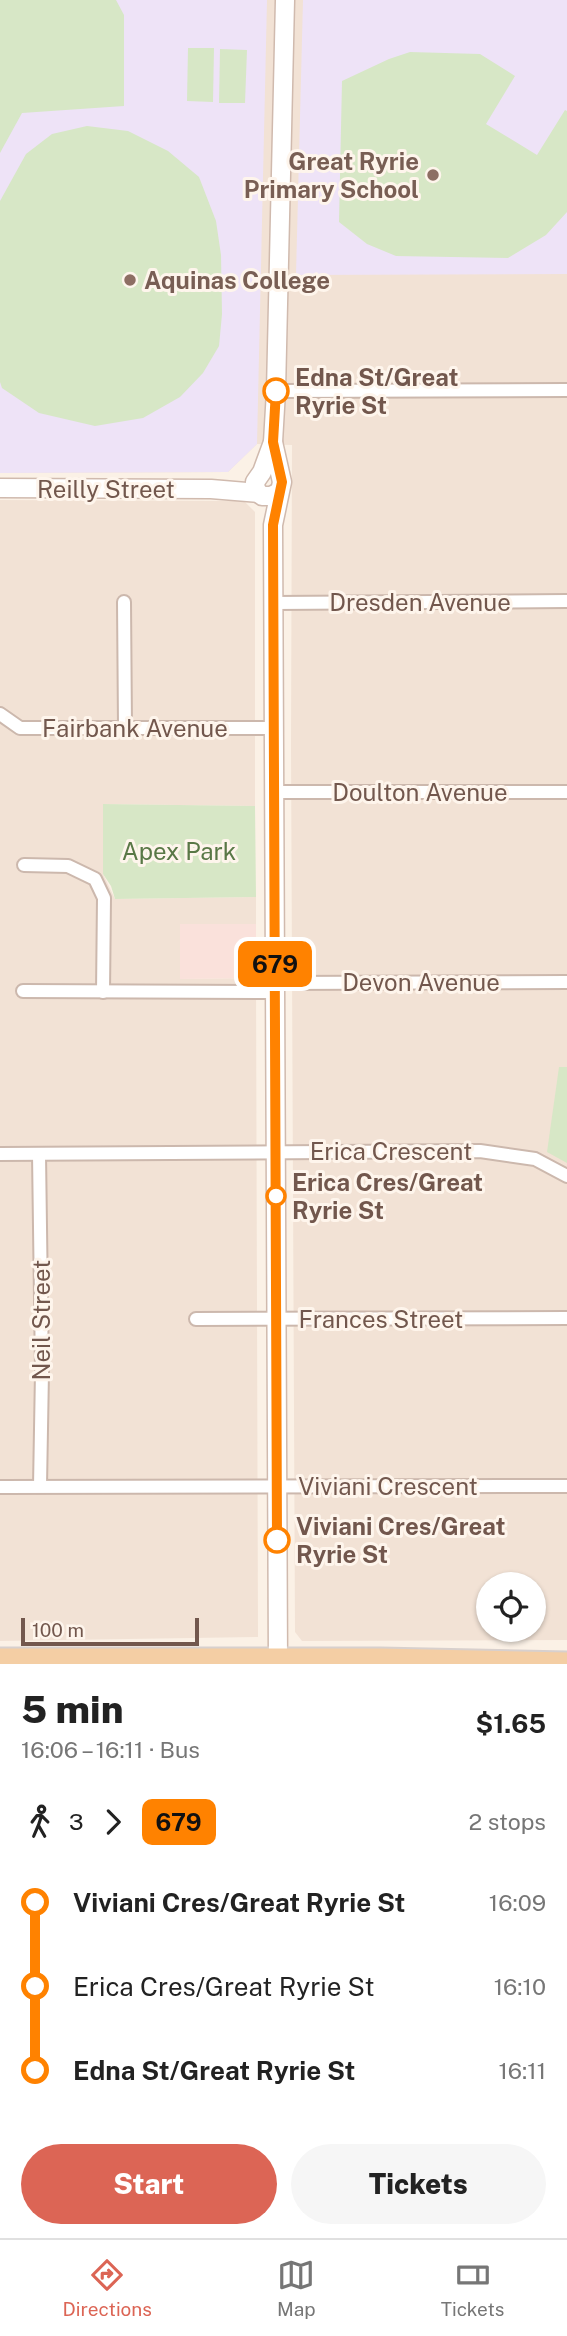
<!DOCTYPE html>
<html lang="en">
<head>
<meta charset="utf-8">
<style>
  :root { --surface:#fff; --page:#f6f6f6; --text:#222; --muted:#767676; --line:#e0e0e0; --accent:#dc6555 }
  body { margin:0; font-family:"Public Sans",sans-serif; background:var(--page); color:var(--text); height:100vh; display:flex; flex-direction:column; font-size:26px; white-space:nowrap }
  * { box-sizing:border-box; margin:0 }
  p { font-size:23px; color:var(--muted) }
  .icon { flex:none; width:38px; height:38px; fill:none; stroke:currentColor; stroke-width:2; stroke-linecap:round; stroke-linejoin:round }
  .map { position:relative; height:1664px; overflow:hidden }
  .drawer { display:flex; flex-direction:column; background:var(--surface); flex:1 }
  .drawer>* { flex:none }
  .badge { padding:0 14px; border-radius:10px; font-size:24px; line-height:46px }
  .fabs { position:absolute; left:476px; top:1572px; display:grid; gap:14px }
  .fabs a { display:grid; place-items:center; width:70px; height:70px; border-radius:50%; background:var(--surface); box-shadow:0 2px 5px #0004; font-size:35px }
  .scale { position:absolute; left:21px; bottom:18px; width:178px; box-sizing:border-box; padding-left:7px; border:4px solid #72574d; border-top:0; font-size:19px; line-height:24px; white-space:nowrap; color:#72574d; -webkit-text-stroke:5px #fef5ec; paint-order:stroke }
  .map>.badge { position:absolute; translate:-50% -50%; box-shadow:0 0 0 4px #fff }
  .legs { display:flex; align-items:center; gap:10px; height:77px; padding:0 21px; font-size:23px }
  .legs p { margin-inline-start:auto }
  .head { display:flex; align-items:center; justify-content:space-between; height:119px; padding:0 21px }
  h1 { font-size:38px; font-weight:800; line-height:52px }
  .action { display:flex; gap:14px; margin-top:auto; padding:14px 21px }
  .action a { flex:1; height:80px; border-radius:42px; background:var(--accent); color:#fff; font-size:28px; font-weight:800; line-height:80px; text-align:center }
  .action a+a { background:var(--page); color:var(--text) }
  ul { padding:0 21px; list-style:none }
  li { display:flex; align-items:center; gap:24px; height:84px; font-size:26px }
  li i { display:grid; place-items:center; width:10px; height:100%; margin:0 9px; background:currentColor }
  li i::after { content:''; width:18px; height:18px; margin:-9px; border:5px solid; border-radius:50%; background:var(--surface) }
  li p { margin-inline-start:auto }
  li:first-child i { background:linear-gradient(#0000 50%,currentColor 0) }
  li:last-child i { background:linear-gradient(currentColor 50%,#0000 0) }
  .tab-bar { display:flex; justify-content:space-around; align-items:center; height:98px; border-top:2px solid var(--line); background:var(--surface); font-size:19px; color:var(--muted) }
  .tab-bar a { display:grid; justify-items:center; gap:4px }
  .tab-bar .on { color:var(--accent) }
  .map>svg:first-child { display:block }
</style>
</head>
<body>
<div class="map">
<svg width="567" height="1664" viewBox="0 0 567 1664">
  <rect width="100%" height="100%" fill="#fbf1e6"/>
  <g fill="#f2e2d5" fill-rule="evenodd">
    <path d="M 0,0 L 567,0 L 567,1640 L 302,1641 L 295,1632 L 291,747 L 292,445 L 257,444 L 228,472 L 0,473 ZM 488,1584 L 534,1584 L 534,1629 L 488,1629 Z"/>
    <path d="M 0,500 L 244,501 L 255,512 L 255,806 L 103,804 L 103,874 L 115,899 L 256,897 L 256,924 L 180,925 L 180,979 L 256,978 L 258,1637 L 0,1641 Z"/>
  </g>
  <path fill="#fae1db" d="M 180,924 L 256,924 L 256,978 L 180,979 Z"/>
  <g fill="#eee3f7">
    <path d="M 0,0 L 267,0 L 257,444 L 228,472 L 0,473 Z"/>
    <path d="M 303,0 L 567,0 L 567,274 L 296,275 Z"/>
  </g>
  <g fill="#d7e7c6">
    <path d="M 0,0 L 116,0 L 124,15 L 124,106 L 22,113 L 0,153 Z"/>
    <path d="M 188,48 L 214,48 L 213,102 L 187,101 Z"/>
    <path d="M 220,49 L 247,50 L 245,103 L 219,103 Z"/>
    <path d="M 410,52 L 480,54 L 515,76 L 486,124 L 537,155 L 565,110 L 567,111 L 567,212 L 546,235 L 508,258 L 396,256 L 367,244 L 339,222 L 342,81 L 389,59 Z"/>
    <path d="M 87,126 L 128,131 L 168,151 L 199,177 L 216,221 L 221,255 L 222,314 L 219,346 L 203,373 L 180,397 L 143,418 L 95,426 L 39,413 L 2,388 L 0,382 L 0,201 L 26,154 L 52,134 Z"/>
    <path d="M 103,804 L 255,806 L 256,897 L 115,899 L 111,886 L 103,874 Z"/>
    <path d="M 559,1067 L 567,1067 L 567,1163 L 547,1152 Z"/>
  </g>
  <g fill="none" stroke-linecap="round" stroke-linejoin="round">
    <defs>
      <g id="street">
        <path d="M 276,391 L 567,390"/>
        <path d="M 124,602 L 125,727"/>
        <path d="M 273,603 L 567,601"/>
        <path d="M 0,714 L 20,728 L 274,728"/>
        <path d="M 273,792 L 567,792"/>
        <path d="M 24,865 L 68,866 L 95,879 L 104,898 L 103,992"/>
        <path d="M 276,983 L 567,982"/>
        <path d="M 23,991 L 276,992"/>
        <path d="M 0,1154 L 480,1151 L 535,1159 L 567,1176"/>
        <path d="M 39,1154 L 42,1372 L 40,1486"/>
        <path d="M 196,1319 L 567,1318"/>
        <path d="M 0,1487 L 567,1486"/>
      </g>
      <g id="secondary">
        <path d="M 273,442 L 282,482 L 273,525 L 278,1664"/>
        <path d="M 0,488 L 211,489 L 258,493"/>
        <path d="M 279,492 L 271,496 L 262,496 L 256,490 L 255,482 L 262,472 L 273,442 L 276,391 L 285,0"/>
      </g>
      <path id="primary" d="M 0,1658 L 381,1658 L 567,1662"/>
    </defs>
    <use href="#street" stroke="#ccb8ad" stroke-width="16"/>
    <use href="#secondary" stroke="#d0baae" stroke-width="21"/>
    <use href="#primary" stroke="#d8d0cd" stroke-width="23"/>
    <use href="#street" stroke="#fff" stroke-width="12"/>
    <use href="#secondary" stroke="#fff" stroke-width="18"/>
    <use href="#primary" stroke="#f4cea4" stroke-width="19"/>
  </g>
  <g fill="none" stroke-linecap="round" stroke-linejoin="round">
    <defs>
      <path id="line-1" d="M 276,391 L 273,442 L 282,482 L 273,525 L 277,1540"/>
    </defs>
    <use href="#line-1" stroke="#fff" stroke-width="16"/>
    <use href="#line-1" stroke="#ff8200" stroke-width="10"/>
  </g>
  <g fill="#8d6e63" stroke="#fef5ec" stroke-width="2.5">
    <circle cx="433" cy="175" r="7"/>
    <circle cx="130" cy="280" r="7"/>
  </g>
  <g fill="#fff" stroke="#ff8200" stroke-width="3.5">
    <circle cx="276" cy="391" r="12"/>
    <circle cx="276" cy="1196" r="9"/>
    <circle cx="277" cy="1540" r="12"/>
  </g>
  <g text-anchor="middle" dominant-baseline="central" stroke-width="6" stroke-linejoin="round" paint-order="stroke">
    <g font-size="24" font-weight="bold" fill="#785e54" stroke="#fef5ec" text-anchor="end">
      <text x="419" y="161">Great Ryrie<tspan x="419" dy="28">Primary School</tspan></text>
      <text x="144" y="280" text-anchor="start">Aquinas College</text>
    </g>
    <g font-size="24" font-weight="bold" fill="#72574d" stroke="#fef5ec" text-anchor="start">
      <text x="295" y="377">Edna St/Great<tspan x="295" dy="28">Ryrie St</tspan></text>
      <text x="292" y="1182">Erica Cres/Great<tspan x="292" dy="28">Ryrie St</tspan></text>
      <text x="296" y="1526">Viviani Cres/Great<tspan x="296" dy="28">Ryrie St</tspan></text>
    </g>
    <g font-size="24" fill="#72574d" stroke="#fef5ec">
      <text x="106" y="489">Reilly Street</text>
      <text x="420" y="602">Dresden Avenue</text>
      <text x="135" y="728">Fairbank Avenue</text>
      <text x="420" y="792">Doulton Avenue</text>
      <text x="421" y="982">Devon Avenue</text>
      <text x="391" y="1151">Erica Crescent</text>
      <text x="381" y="1319">Frances Street</text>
      <text transform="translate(41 1320) rotate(-90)">Neil Street</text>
      <text x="388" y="1486">Viviani Crescent</text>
    </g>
    <g font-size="24" fill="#597846" stroke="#fef5ec">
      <text x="179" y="851">Apex Park</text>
    </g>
  </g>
</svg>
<div class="fabs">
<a><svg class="icon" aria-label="locate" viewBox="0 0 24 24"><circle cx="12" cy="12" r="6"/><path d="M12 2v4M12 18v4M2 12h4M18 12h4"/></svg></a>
</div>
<div class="scale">100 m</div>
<b class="badge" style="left:275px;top:964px;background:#ff8200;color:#111">679</b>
</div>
<section class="drawer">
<div class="head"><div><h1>5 min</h1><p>16:06 – 16:11 · Bus</p></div><b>$1.65</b></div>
<div class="legs"><svg class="icon" aria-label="walk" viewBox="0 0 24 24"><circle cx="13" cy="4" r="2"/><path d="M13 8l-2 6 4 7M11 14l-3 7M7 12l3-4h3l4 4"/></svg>3<svg class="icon" aria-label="forward" viewBox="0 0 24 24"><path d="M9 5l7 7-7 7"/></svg><b class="badge" style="background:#ff8200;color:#111">679</b><p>2 stops</p></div>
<ul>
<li><i style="color:#ff8200"></i><b>Viviani Cres/Great Ryrie St</b><p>16:09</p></li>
<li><i style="color:#ff8200"></i><span>Erica Cres/Great Ryrie St</span><p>16:10</p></li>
<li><i style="color:#ff8200"></i><b>Edna St/Great Ryrie St</b><p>16:11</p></li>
</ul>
<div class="action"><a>Start</a><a>Tickets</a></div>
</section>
<nav class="tab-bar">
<a class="on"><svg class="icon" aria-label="directions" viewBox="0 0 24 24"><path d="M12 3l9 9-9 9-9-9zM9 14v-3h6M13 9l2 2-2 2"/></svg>Directions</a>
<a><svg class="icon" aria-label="map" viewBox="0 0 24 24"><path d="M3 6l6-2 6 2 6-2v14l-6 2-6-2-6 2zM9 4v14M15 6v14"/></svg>Map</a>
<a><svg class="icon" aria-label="tickets" viewBox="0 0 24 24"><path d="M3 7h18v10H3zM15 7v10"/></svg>Tickets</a>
</nav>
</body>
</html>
